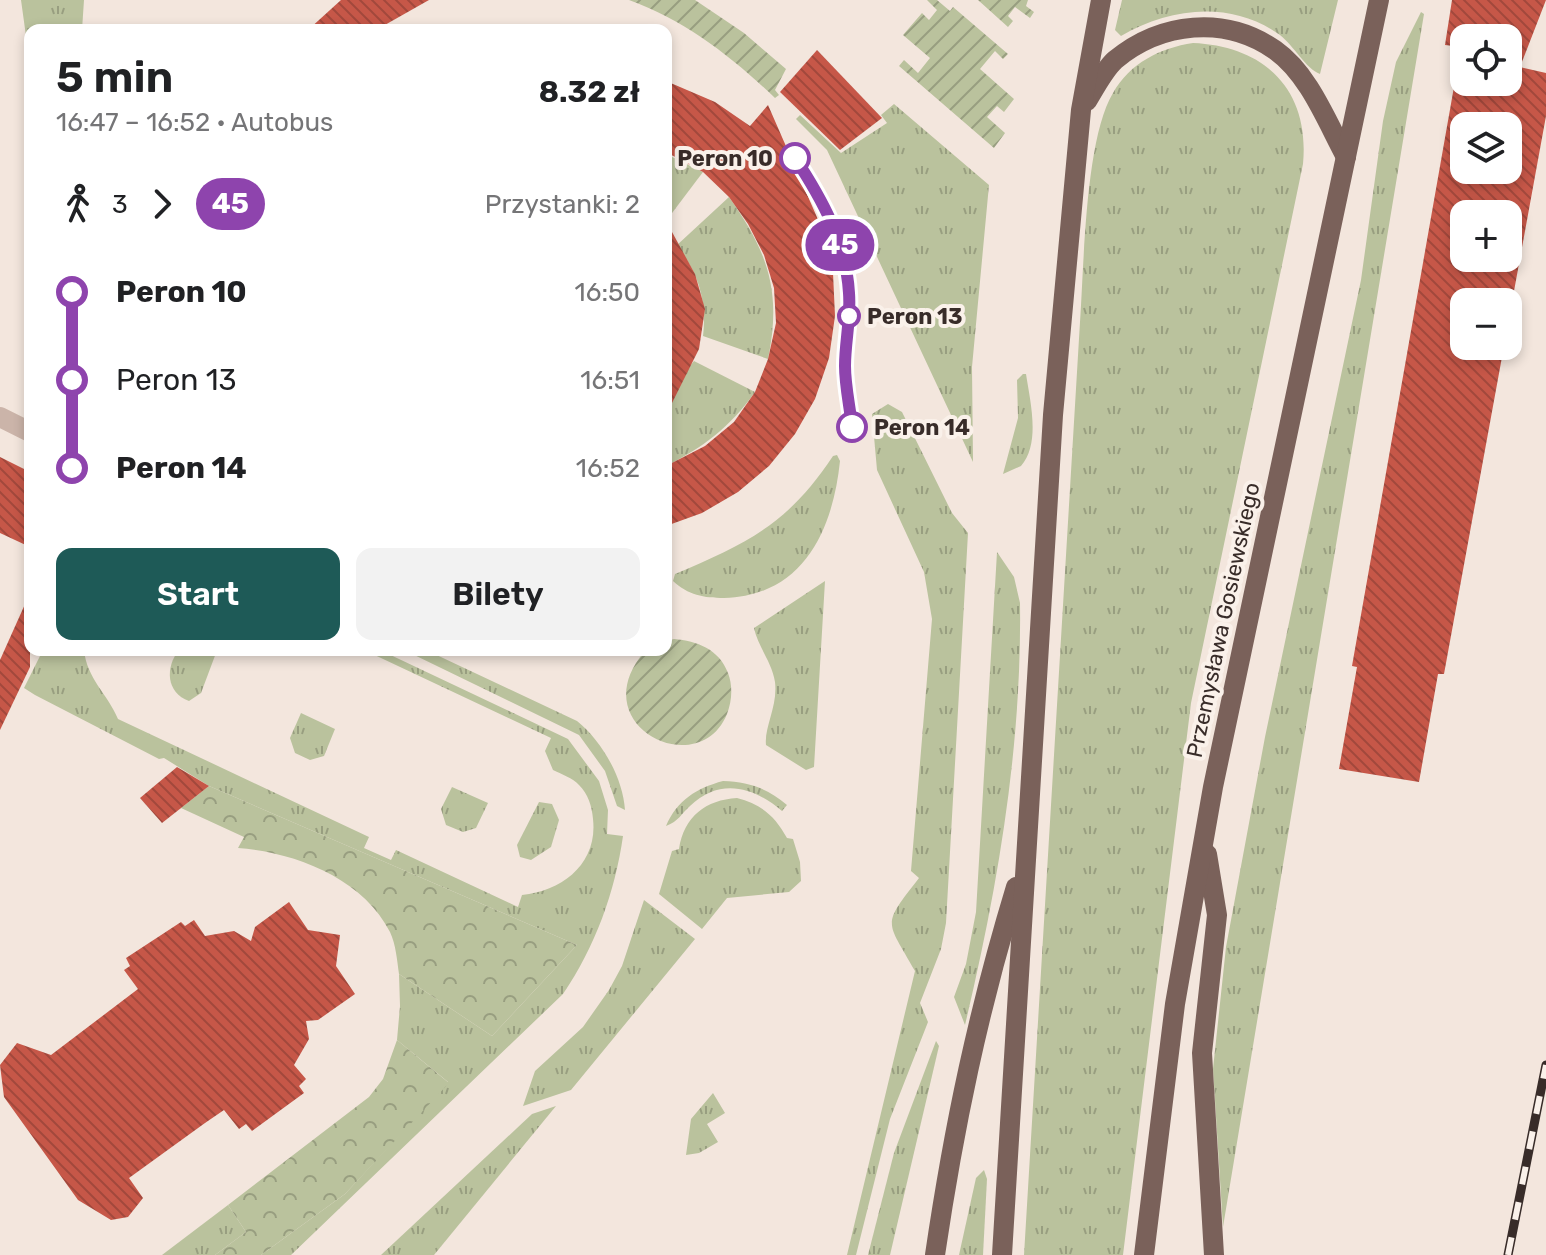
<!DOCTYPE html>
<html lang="pl">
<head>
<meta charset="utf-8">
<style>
  :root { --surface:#fff; --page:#f2f2f2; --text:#202124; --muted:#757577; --accent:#1e5a57 }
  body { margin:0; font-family:Rubik,sans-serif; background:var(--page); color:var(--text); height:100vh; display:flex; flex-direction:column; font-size:30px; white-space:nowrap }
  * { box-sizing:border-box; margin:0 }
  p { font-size:26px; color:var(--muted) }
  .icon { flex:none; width:44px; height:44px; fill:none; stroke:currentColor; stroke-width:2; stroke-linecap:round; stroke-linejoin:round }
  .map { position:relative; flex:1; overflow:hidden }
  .sheet { position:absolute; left:24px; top:24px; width:648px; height:632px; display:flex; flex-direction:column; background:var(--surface); border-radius:16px; box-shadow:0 4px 12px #0003 }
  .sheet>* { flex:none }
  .badge { padding:0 16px; border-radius:26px; font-size:28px; line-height:52px }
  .fabs { position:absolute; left:1450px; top:24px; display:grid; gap:16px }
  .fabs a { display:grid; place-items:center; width:72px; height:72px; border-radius:16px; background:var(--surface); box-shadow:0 4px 12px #0003; font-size:40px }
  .map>.badge { position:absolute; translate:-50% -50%; box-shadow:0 0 0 4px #fff }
  .legs { display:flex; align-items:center; gap:12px; height:88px; padding:0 32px; font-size:26px }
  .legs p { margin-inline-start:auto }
  .overview { display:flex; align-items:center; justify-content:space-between; height:136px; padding:0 32px }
  h1 { font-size:44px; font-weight:600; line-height:60px }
  .primary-button { display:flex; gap:16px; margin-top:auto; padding:16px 32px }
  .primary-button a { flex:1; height:92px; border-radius:16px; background:var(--accent); color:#fff; font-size:32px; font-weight:600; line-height:92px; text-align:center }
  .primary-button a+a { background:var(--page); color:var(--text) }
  ul { padding:0 32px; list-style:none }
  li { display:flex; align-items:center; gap:28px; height:88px; font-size:30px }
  li i { display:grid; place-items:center; width:12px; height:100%; margin:0 10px; background:currentColor }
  li i::after { content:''; width:20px; height:20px; margin:-10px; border:6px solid; border-radius:50%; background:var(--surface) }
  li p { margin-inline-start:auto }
  li:first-child i { background:linear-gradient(#0000 50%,currentColor 0) }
  li:last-child i { background:linear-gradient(currentColor 50%,#0000 0) }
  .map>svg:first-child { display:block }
</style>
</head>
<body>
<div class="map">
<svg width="1546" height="1255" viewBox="0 0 1546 1255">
  <defs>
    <pattern id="grass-tufts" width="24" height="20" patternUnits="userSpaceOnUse" patternTransform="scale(2)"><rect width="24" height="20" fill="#bac29d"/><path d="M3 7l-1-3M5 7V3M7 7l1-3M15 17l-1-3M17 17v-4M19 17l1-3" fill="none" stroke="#989e80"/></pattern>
    <pattern id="forest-crowns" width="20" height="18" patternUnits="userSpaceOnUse" patternTransform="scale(2)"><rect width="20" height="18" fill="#bac29d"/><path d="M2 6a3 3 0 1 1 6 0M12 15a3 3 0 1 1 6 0" fill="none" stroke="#989e80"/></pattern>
    <pattern id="garden-furrows" width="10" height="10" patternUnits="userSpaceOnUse" patternTransform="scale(2)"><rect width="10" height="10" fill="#bac29d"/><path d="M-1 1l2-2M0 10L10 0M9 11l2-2" fill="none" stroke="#989e80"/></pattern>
    <pattern id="building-back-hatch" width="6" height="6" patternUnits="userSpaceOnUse" patternTransform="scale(2)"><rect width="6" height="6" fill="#c65748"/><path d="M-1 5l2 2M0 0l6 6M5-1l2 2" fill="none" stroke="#a2483c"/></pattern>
  </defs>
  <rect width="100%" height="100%" fill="#f3e6dd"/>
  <g fill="url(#grass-tufts)">
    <path d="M 21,0 L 84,0 L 82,30 L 30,30 L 30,65 Z"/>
    <path d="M 1122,0 L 1338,0 L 1320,74 C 1306,69 1294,46 1280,35 C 1232,0 1170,7 1121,36 L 1115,30 Z"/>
    <path d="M 1421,12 L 1424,14 L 1223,1227 L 1213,1069 L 1226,947 L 1265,737 L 1361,280 L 1383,121 L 1396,62 Z"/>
    <path d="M 1193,43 C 1265,46 1310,90 1303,164 L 1191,703 L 1123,1255 L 1024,1255 L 1080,322 C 1084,266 1085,139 1113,93 C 1130,63 1160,48 1193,43 Z"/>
    <path d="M 894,104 L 989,185 L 972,367 L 973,462 L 827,150 L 796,119 L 800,115 L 841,153 L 887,123 L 881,115 Z"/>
    <path d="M 666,154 L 703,172 L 666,221 Z"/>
    <path d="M 729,197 C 768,252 782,292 768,359 L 703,336 C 707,303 699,271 676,246 Z"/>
    <path d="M 694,361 L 755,392 C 730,427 704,447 666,466 L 666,395 Z"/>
    <path d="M 1023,374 L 1026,374 C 1030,401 1041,443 1021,466 L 1003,474 L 1018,418 L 1017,380 Z"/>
    <path d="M 888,404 L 902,412 L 952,513 L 968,533 L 946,923 L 941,949 L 920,1003 L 928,1022 L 890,1119 L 856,1255 L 847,1255 L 915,971 C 886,919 881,927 919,878 L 911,871 L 932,619 L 924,572 L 877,470 L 872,414 Z"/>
    <path d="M 837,455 L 840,461 C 833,529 804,596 724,598 C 704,598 688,595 673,581 L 675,574 C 748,543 788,524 833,456 Z"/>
    <path d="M 997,552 L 1014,577 L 1020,603 C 1022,746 998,886 965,1025 L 954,997 L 966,964 L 976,912 Z"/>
    <path d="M 825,581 L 814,767 L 806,770 L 766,745 C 764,727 778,706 775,682 C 772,662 758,647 754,628 Z"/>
    <path d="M 43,650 L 84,650 C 87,679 107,693 118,719 L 369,837 L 364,848 L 391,860 L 396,850 L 518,907 L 522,895 C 563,891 598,863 593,819 C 592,806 588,794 579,785 C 573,778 561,774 553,770 L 545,751 L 551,738 L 364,650 L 380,650 L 568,739 L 599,781 L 608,810 L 607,834 L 623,836 C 615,892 595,947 563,994 L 291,1255 L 261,1255 L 345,1194 L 448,1082 L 397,1040 L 400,1006 L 399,974 L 492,1036 L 577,945 L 209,786 L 164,758 L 159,759 L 35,695 L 24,688 Z"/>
    <path d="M 179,650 L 215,650 L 216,653 L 201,693 L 189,701 C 166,693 165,667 179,650 Z"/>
    <path d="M 404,650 L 426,650 L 577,721 C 602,741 623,778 625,810 L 617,806 L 605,771 L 579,735 Z"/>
    <path d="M 301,713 L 335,729 L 324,756 L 310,760 L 295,753 L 290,738 Z"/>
    <path d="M 723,781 C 749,782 767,788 787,805 L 782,811 C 754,787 720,777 690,806 C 681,814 679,821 666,826 C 677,800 697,788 723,781 Z"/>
    <path d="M 452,787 L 488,803 L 476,828 L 463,832 L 446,825 L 441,809 Z"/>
    <path d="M 737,798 C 761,804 775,816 787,838 L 793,839 L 800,862 L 801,881 L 789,892 L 727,898 L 702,929 L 659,894 L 672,851 L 679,849 C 684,816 706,800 737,798 Z"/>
    <path d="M 539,802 L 552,804 L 559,820 L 551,847 L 531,860 L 520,857 L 517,845 Z"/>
    <path d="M 644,900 L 695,939 L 571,1090 L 523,1106 L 535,1071 L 583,1027 L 609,990 L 622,966 Z"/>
    <path d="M 936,1041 L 939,1046 L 890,1255 L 868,1255 L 894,1153 Z"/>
    <path d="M 713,1093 L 725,1113 L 707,1124 L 718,1142 L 699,1153 L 686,1155 L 691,1119 Z"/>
    <path d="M 556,1106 L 434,1255 L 381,1255 L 532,1114 Z"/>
    <path d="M 984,1170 L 987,1179 L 983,1255 L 959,1255 L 976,1178 Z"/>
    <path d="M 228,1205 L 246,1232 L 215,1255 L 162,1255 Z"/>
  </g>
  <g fill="url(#forest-crowns)">
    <path d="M 209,786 L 577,945 L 492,1036 L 399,974 C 397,960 396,945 390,932 C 363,878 294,852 238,848 L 244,837 L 181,808 Z"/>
    <path d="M 397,1040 L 449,1083 L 345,1194 L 261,1255 L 215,1255 L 246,1232 L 228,1205 L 369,1097 L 383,1079 Z"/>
  </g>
  <g fill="url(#garden-furrows)">
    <path d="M 629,0 L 695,0 L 744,33 L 786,69 L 775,90 L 779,95 L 775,98 C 731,56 686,21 629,0 Z"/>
    <path d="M 927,0 L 937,0 L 950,11 L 953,7 L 1008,54 L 1003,59 L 995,51 L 980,69 L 1014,99 L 1004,112 L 997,106 L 987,117 L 1005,133 L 994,148 L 899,66 L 904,60 L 918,73 L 930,58 L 903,35 L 922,13 L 929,20 L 937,10 Z"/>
    <path d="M 978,0 L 1028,0 L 1026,6 L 1034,12 L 1030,18 L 1015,7 L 1008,16 L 1013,21 L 1008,27 Z"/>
    <path d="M 674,639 C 697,641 719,649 728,673 C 733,686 732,701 727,714 C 699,783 582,726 644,652 L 666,650 L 666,641 Z"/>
  </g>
  <g fill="url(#building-back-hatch)" fill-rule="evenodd">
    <path d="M 341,0 L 429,0 L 376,30 L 308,30 Z"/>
    <path d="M 1452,0 L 1546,0 L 1520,67 L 1546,73 L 1546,116 L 1508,324 L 1508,302 L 1464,302 L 1464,346 L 1504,346 L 1444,674 L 1438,674 L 1419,782 L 1339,769 L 1357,667 L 1352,666 L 1461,47 L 1445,45 ZM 1464,38 L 1508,38 L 1508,82 L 1464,82 ZM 1464,126 L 1508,126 L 1508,170 L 1464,170 ZM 1464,214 L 1508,214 L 1508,258 L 1464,258 Z"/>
    <path d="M 817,50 L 882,118 L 840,150 L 780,92 Z"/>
    <path d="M 666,81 L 715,102 L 750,126 L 768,105 L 823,231 L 833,273 L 835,316 L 829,358 L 815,399 L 795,434 L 769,466 L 738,492 L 702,513 L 666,526 L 666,466 L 705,446 L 734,422 L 755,392 L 768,359 L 776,323 L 774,288 L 764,255 L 748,224 L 729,197 L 703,172 L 666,152 Z"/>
    <path d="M 666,221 L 695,274 L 705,309 L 699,349 L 666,415 Z"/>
    <path d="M 0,457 L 30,472 L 30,547 L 0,533 Z"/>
    <path d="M 30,593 L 30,667 L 0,730 L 0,660 Z"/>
    <path d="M 177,767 L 209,786 L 162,823 L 140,798 Z"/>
    <path d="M 289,902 L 308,930 L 340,935 L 336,966 L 355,994 L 318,1020 L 306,1021 L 309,1039 L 294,1065 L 306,1079 L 299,1086 L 304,1093 L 252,1131 L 246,1124 L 239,1129 L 224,1110 L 205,1123 L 129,1178 L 143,1198 L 128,1217 L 111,1220 L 78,1200 L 4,1097 L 0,1065 L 17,1043 L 51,1055 L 138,989 L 124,970 L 130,966 L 126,958 L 181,922 L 185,926 L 194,920 L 205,936 L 234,931 L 251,941 L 255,927 Z"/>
  </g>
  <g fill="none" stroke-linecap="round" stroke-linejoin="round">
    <path stroke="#cbb4a9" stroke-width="20" d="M 0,417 L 30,432"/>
    <g stroke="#7a615a" stroke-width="20">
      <path d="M 1087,101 C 1095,88 1104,70 1115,60 C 1161,22 1225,15 1275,50 C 1309,74 1327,122 1346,157"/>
      <path d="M 1207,854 L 1217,915 L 1202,1053 L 1214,1255"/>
      <path d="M 935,1255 C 954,1126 978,1012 1016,887"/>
      <path d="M 1002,1255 L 1053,415 L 1081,110 L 1101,0"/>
      <path d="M 1144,1255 L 1175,1004 L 1213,787 L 1379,0"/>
    </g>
    <defs>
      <path id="rail" d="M 1508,1255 L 1546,1065"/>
    </defs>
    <use href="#rail" stroke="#382c29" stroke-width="9"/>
    <use href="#rail" stroke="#faf1ea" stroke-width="6" stroke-dasharray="18" stroke-linecap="butt"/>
  </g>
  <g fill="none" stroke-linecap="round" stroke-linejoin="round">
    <defs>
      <path id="line-1" d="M 795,158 C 822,199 846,242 849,293 C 851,318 845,342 845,366 C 845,386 850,407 852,427"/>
    </defs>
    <use href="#line-1" stroke="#fff" stroke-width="18"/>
    <use href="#line-1" stroke="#8e44ad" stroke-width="12"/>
  </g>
  <g fill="#fff" stroke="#8e44ad" stroke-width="4">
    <circle cx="795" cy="158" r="14"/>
    <circle cx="849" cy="316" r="10"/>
    <circle cx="852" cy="427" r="14"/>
  </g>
  <g text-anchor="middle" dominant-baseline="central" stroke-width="8" stroke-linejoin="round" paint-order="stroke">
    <g font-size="22" font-weight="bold" fill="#382c29" stroke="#faf1ea" text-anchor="start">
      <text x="773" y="158" text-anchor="end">Peron 10</text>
      <text x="867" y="316">Peron 13</text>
      <text x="874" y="427">Peron 14</text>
    </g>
    <g font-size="22" fill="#382c29" stroke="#faf1ea">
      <text transform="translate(1223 620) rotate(-78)">Przemysława Gosiewskiego</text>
    </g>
  </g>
</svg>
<div class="fabs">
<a><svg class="icon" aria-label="locate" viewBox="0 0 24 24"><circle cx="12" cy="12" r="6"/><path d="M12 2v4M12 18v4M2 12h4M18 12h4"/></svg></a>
<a><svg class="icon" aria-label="layers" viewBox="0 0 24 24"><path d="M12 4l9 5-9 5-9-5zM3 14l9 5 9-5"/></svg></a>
<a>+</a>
<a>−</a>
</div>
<b class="badge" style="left:840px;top:245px;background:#8e44ad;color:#fff">45</b>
<section class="sheet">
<div class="overview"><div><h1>5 min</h1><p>16:47 – 16:52 · Autobus</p></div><b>8.32 zł</b></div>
<div class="legs"><svg class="icon" aria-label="walk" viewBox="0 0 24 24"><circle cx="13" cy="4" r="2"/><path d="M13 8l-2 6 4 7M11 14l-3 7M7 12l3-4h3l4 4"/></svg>3<svg class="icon" aria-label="forward" viewBox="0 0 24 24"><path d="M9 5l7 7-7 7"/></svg><b class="badge" style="background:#8e44ad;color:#fff">45</b><p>Przystanki: 2</p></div>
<ul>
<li><i style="color:#8e44ad"></i><b>Peron 10</b><p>16:50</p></li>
<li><i style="color:#8e44ad"></i><span>Peron 13</span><p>16:51</p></li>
<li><i style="color:#8e44ad"></i><b>Peron 14</b><p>16:52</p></li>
</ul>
<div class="primary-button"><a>Start</a><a>Bilety</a></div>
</section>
</div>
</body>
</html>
